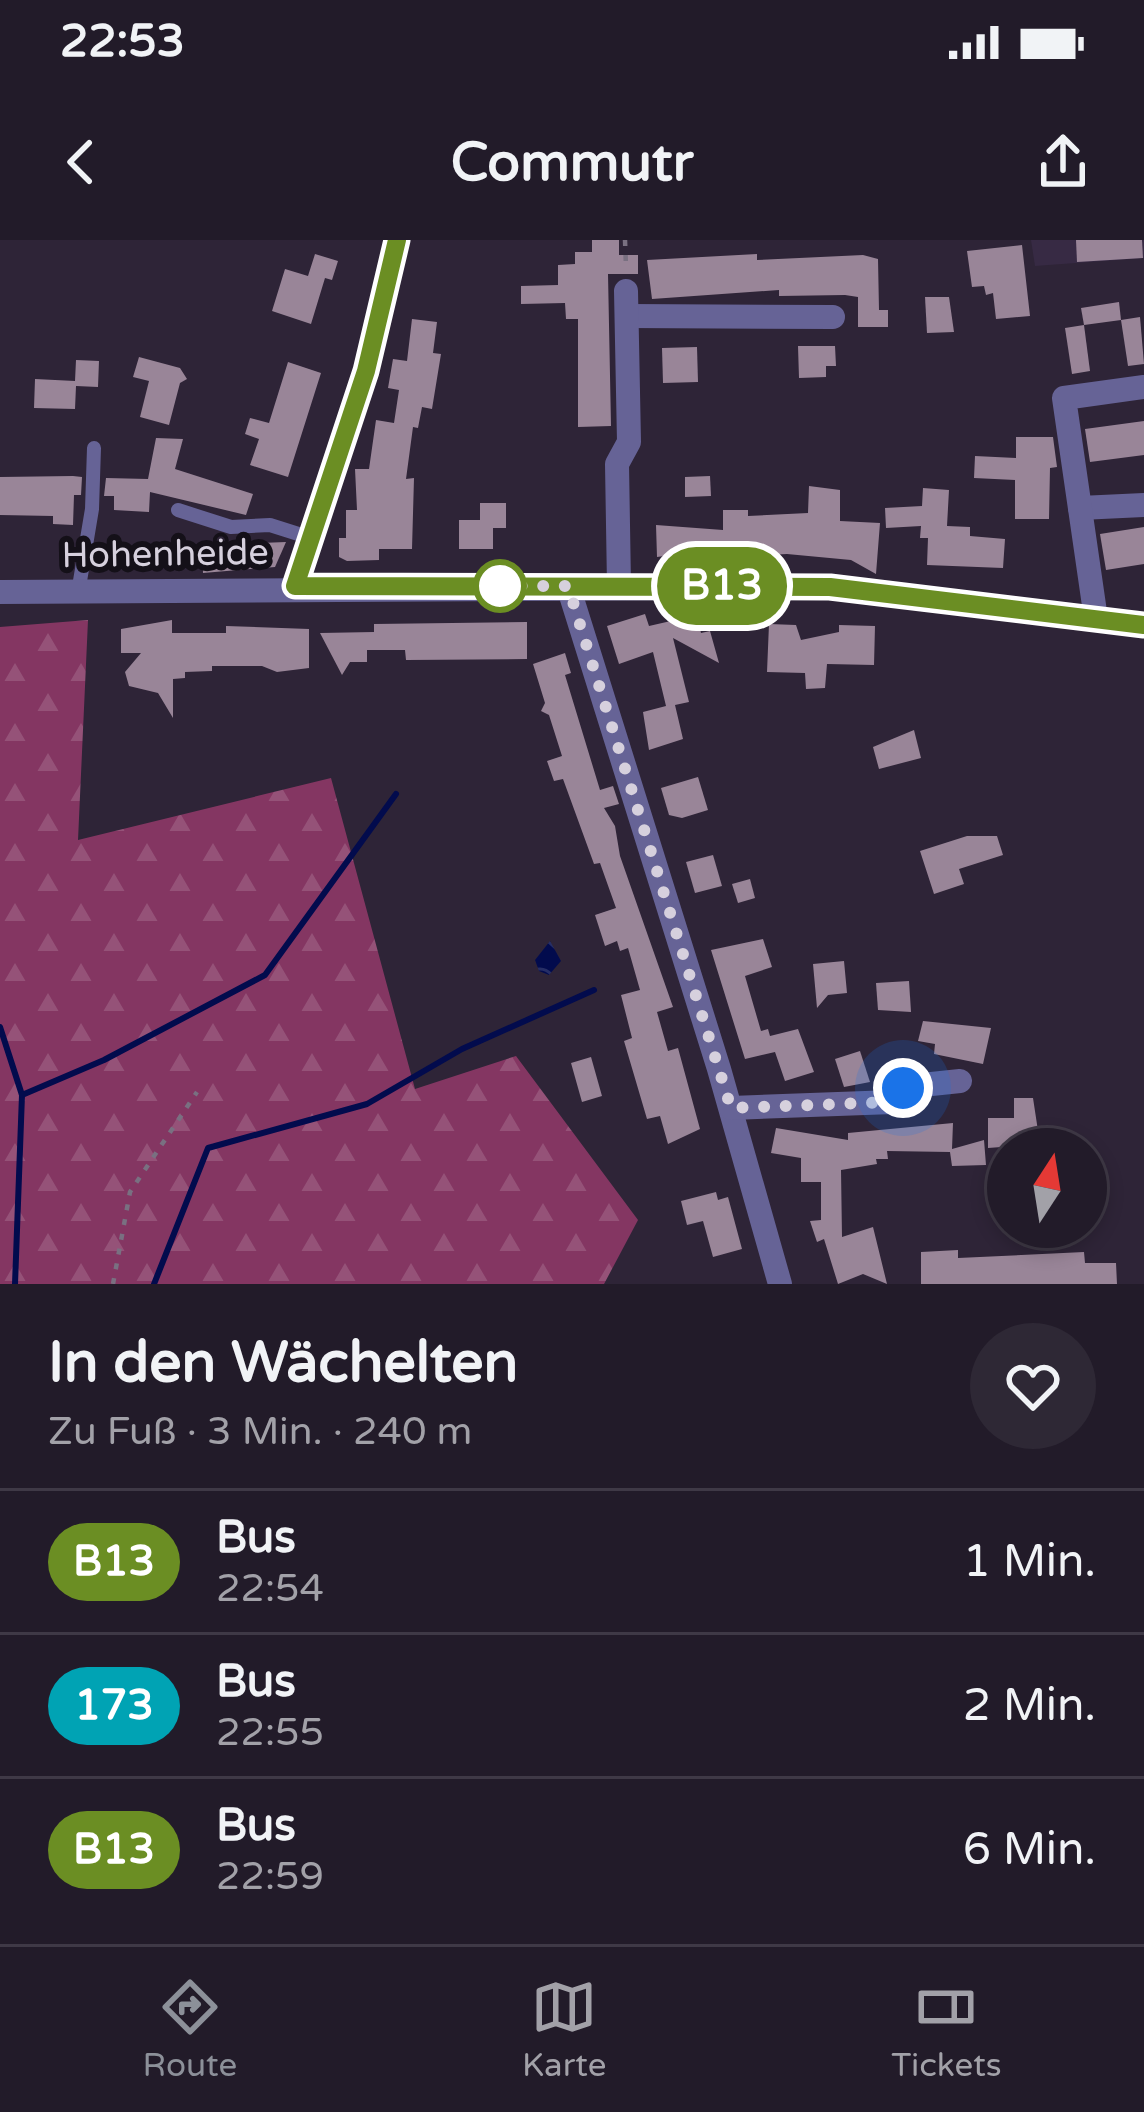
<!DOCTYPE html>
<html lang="de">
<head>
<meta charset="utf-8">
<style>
  :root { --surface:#221b29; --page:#2e2835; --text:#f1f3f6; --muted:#a2a1a8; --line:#3f3946; --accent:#8c9099 }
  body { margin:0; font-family:"Varela Round",sans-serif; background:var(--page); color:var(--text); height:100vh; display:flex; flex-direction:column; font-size:45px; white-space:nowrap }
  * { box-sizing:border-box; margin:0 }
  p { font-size:39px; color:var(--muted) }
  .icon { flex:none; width:66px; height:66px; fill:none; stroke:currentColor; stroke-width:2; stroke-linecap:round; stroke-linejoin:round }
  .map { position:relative; height:1044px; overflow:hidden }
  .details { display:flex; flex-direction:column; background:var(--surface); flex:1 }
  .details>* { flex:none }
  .badge { padding:0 24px; border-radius:39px; font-size:42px; line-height:78px }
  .needle { width:78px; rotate:12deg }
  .controls { position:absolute; left:987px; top:888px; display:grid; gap:24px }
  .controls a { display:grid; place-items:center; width:120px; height:120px; border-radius:50%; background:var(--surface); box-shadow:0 6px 18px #0003,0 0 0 3px var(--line); font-size:60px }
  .you { position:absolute; width:60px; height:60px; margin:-30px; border:9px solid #fff; border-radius:50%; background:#1a73e8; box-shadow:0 0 0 18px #1a73e833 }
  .map>.badge { position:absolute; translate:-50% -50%; box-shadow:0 0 0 6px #fff }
  .round { display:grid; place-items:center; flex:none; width:126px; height:126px; border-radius:63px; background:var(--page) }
  .overview { display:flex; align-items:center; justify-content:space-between; height:204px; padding:0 48px }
  h1 { font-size:57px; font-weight:800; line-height:90px }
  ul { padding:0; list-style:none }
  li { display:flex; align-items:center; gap:36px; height:144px; padding:0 48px; border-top:3px solid var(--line) }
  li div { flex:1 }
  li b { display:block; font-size:45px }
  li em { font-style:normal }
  li .badge { min-width:132px; font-weight:700; text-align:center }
  .status { display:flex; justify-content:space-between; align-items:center; height:84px; padding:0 60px; background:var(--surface); direction:ltr }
  .status svg { height:33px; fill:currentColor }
  header { display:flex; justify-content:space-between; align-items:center; height:156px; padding:0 48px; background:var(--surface); font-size:54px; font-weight:800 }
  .tab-bar { display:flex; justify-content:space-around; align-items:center; height:168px; border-top:3px solid var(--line); background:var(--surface); font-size:33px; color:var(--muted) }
  .tab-bar a { display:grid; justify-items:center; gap:6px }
  .tab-bar .current { color:var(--accent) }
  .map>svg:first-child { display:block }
</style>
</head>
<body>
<div class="status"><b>22:53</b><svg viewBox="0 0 49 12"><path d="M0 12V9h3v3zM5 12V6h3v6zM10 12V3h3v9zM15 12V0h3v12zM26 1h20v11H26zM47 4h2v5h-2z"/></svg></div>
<header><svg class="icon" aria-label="back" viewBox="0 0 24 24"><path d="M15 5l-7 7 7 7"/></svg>Commutr<svg class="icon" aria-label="share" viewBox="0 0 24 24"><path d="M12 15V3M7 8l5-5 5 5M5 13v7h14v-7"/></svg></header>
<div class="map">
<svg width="1144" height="1044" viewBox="0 0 1144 1044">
  <defs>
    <pattern id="forest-firs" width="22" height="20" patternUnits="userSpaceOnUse" patternTransform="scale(3)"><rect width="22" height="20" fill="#843662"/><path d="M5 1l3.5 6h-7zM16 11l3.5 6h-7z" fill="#955278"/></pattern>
    <pattern id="water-waves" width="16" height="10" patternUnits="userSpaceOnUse" patternTransform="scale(3)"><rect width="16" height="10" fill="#020b4d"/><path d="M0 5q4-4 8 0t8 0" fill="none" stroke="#262e66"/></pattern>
  </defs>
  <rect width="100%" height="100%" fill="#2e2437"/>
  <path fill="#372a44" d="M 1031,0 L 1144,0 L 1144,18 L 1035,26 Z"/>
  <path fill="url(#forest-firs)" d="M 88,380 L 78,600 L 331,538 L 415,849 L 516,816 L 638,980 L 604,1044 L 0,1044 L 0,387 Z"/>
  <path fill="url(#water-waves)" d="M 550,701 L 561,721 L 549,735 L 539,731 L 535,720 Z"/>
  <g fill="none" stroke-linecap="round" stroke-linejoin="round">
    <g stroke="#020b4d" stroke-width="6">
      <path d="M 0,787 L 22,855 L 15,1044"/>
      <path d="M 22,855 L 104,820 L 265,735 L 396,554"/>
      <path d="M 154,1044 L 208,908 L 367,864 L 462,809 L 594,750"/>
    </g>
  </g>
  <g fill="#998598">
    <path d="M 592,0 L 619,0 L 619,15 L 638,15 L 638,34 L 608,34 L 611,186 L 578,187 L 578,79 L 566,79 L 565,63 L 521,64 L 521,46 L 558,45 L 558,25 L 575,24 L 575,12 L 592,12 Z"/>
    <path d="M 1076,0 L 1142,0 L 1143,18 L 1077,22 Z"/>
    <path d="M 1022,5 L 1030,76 L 996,79 L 993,53 L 986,55 L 984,46 L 972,47 L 967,11 Z"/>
    <path d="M 315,14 L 338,21 L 332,40 L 325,38 L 311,84 L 272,71 L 285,29 L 308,36 Z"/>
    <path d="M 757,14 L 757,20 L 863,15 L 878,19 L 879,70 L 888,70 L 888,87 L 858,87 L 858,57 L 845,55 L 779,56 L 779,50 L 652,59 L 647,20 Z"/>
    <path d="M 925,57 L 949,57 L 954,92 L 927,93 Z"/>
    <path d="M 1119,62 L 1121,80 L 1084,85 L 1081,68 Z"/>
    <path d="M 1140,77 L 1144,124 L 1128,126 L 1121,80 Z"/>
    <path d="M 412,79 L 437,82 L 433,113 L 441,114 L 432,169 L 422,167 L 418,188 L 413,187 L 406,239 L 414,238 L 412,309 L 379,309 L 379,320 L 347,321 L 339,317 L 339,298 L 346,298 L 346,270 L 357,270 L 355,229 L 369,229 L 376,180 L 394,183 L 399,150 L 388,148 L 393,119 L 407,121 Z"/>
    <path d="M 1084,85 L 1090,131 L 1072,134 L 1065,88 Z"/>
    <path d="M 798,106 L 835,106 L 836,126 L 826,126 L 826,137 L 799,138 Z"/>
    <path d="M 697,107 L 698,142 L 663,143 L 662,108 Z"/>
    <path d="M 139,117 L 180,128 L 187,139 L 180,143 L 169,185 L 140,177 L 149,141 L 133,137 Z"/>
    <path d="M 76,120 L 99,121 L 98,147 L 76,146 L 75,169 L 34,168 L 35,139 L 75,141 Z"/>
    <path d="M 288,122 L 321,133 L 288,237 L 250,225 L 259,199 L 245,194 L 250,178 L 269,183 Z"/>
    <path d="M 1144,181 L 1144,215 L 1090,222 L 1085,189 Z"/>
    <path d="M 1016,197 L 1053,197 L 1057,227 L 1050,228 L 1049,279 L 1015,279 L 1015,240 L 974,238 L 975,216 L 1016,218 Z"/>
    <path d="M 156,198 L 183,199 L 175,229 L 253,254 L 246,275 L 150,252 L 149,272 L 114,270 L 114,256 L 104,256 L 106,238 L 148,239 Z"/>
    <path d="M 73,236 L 82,237 L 81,255 L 74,255 L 73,285 L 53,284 L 53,276 L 0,275 L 0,237 Z"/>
    <path d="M 710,236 L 711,256 L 685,257 L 685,237 Z"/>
    <path d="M 809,246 L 840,250 L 840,281 L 880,283 L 876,334 L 851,320 L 787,314 L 723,317 L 723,308 L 657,317 L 656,285 L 723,290 L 723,270 L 748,270 L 748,276 L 808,273 Z"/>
    <path d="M 923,248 L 949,250 L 947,286 L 970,287 L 970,296 L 1005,299 L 1003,328 L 927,325 L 928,298 L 920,298 L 921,286 L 886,288 L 885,268 L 922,266 Z"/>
    <path d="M 480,263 L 506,263 L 506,288 L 493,288 L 493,309 L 459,309 L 459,280 L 480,280 Z"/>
    <path d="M 1144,287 L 1144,324 L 1106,330 L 1100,294 Z"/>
    <path d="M 286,302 L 275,327 L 203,333 L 202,305 Z"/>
    <path d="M 645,374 L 649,386 L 697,375 L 701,393 L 710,391 L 719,423 L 673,398 L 689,462 L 675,465 L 683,499 L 649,510 L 643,472 L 666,466 L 653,412 L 619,424 L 607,386 Z"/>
    <path d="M 172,380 L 172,393 L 226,393 L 226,386 L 309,389 L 309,428 L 277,432 L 262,426 L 212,426 L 212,431 L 185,432 L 185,438 L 173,439 L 173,478 L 158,453 L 129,446 L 125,432 L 141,413 L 121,413 L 121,389 Z"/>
    <path d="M 527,382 L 527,419 L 406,420 L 405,410 L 367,410 L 367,422 L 350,422 L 342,435 L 320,393 L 374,392 L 374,384 Z"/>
    <path d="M 769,384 L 796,385 L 801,400 L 839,392 L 839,385 L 875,386 L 874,425 L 827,424 L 825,448 L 806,449 L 805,433 L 767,432 Z"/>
    <path d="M 565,413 L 571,433 L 565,435 L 600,550 L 613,546 L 619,564 L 604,568 L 615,586 L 620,616 L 673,767 L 657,772 L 668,811 L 678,808 L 700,889 L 668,904 L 660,876 L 647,879 L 624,801 L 632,798 L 621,755 L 640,750 L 628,708 L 620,711 L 617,701 L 605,706 L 595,675 L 616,668 L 600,623 L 594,624 L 563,539 L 554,541 L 547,521 L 562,516 L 549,475 L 541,471 L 545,463 L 533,424 Z"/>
    <path d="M 914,490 L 921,518 L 879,529 L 873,507 Z"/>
    <path d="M 698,537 L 708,570 L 682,578 L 669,575 L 661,548 Z"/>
    <path d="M 967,596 L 997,596 L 1003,615 L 959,629 L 964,644 L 934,654 L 920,611 Z"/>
    <path d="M 713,615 L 722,646 L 695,653 L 686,622 Z"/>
    <path d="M 750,639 L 755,658 L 738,663 L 732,644 Z"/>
    <path d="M 763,699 L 772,727 L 745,736 L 761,791 L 768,789 L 770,796 L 798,789 L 814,832 L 785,841 L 775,812 L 745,819 L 711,710 Z"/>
    <path d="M 844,721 L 847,753 L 828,755 L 817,768 L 813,724 Z"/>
    <path d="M 909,741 L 911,772 L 878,770 L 876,743 Z"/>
    <path d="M 923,781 L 991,788 L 983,824 L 934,814 L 935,804 L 918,801 Z"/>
    <path d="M 860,811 L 870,842 L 844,847 L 835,819 Z"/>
    <path d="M 591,817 L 602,856 L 582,862 L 571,823 Z"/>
    <path d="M 1014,858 L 1033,858 L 1040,904 L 988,908 L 988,878 L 1014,878 Z"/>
    <path d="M 953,883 L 952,909 L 984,900 L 986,925 L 952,926 L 950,912 L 887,911 L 888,919 L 876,919 L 877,924 L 841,930 L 842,997 L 873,987 L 887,1044 L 863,1034 L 838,1044 L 824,999 L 817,1002 L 810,981 L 821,980 L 821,942 L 801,942 L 801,918 L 771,913 L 776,888 L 848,900 L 848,893 Z"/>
    <path d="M 716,952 L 718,960 L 728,957 L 742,1009 L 713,1017 L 703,981 L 687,985 L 681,961 Z"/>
    <path d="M 958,1010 L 958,1018 L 1084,1012 L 1085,1023 L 1116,1023 L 1117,1044 L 921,1044 L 921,1012 Z"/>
  </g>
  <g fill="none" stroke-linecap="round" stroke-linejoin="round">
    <g stroke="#797081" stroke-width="4.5" stroke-dasharray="6 9" stroke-linecap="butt">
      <path d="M 625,0 L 626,27"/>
      <path d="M 113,1044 L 130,952 L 197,852"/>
    </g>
    <g stroke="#666396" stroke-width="14">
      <path d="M 178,270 L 231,287 L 270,285 L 311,298"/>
      <path d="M 78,353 L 92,269 L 94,208"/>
    </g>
    <g stroke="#666396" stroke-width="24">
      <path d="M 627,76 L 833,77"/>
      <path d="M 1080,268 L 1144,265"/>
      <path d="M 619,345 L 617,224 L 629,202 L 626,51"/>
      <path d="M 568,346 L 719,829 L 780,1044"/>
      <path d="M 295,347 L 366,131 L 397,0"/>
      <path d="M 0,352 L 829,347 L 1144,385"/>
      <path d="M 1096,379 L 1064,158 L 1144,147"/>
      <path d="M 731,868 L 893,862 L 903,847 L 960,841"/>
    </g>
  </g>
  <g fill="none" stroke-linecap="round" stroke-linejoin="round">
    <defs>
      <path id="line" d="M 397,0 L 366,131 L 295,346 L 830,347 L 1144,385"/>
    </defs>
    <use href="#line" stroke="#fff" stroke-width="27"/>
    <use href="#line" stroke="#6b8e23" stroke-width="18"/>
    <path stroke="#d6d0dd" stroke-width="12" stroke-dasharray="0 21.6" d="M 500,346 L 568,346 L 731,868 L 893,862 L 903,848"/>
  </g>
  <circle fill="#fff" stroke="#6b8e23" stroke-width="6" cx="500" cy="346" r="24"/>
  <g text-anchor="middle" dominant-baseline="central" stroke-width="12" stroke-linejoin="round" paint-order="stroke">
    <g font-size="36" fill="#d6d0dd" stroke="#141018">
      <text transform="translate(165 314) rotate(-1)">Hohenheide</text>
    </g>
  </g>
</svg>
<div class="controls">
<a><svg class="needle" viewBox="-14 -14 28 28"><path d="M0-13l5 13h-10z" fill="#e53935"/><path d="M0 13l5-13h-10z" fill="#a2a1a8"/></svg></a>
</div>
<div class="you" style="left:903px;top:848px"></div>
<b class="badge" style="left:722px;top:346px;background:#6b8e23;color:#fff">B13</b>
</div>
<section class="details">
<div class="overview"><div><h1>In den Wächelten</h1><p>Zu Fuß · 3 Min. · 240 m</p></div><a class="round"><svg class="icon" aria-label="heart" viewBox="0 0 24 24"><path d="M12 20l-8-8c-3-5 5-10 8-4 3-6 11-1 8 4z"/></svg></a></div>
<ul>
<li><span class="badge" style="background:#6b8e23;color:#fff">B13</span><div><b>Bus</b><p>22:54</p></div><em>1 Min.</em></li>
<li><span class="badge" style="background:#00a3b4;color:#fff">173</span><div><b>Bus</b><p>22:55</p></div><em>2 Min.</em></li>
<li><span class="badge" style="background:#6b8e23;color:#fff">B13</span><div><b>Bus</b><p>22:59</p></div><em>6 Min.</em></li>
</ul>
</section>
<nav class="tab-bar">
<a class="current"><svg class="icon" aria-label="directions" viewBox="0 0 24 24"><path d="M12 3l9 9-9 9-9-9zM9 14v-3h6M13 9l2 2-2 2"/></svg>Route</a>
<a><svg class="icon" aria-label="map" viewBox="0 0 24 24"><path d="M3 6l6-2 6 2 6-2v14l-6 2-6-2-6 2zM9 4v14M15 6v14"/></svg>Karte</a>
<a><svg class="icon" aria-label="tickets" viewBox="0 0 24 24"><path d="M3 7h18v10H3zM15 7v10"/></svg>Tickets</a>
</nav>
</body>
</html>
